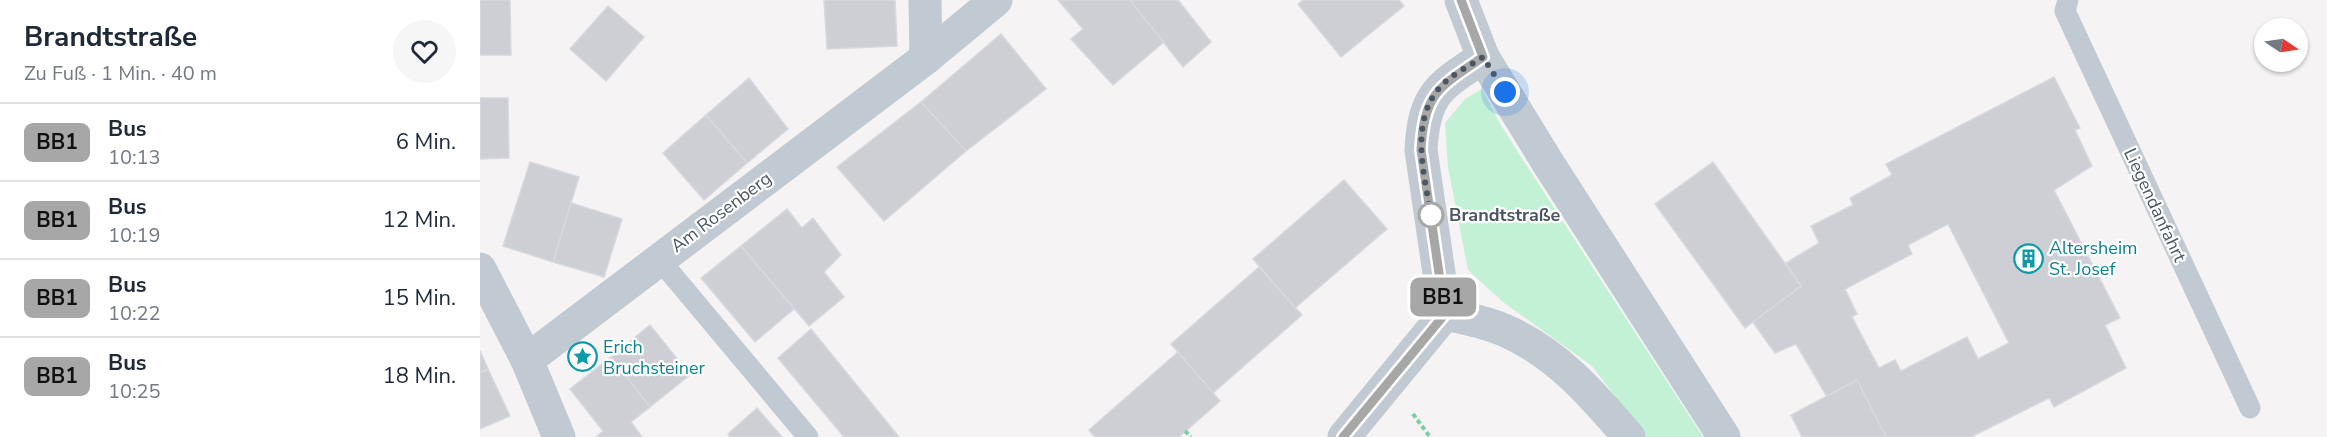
<!DOCTYPE html>
<html lang="de">
<head>
<meta charset="utf-8">
<style>
  :root { --surface:#fff; --page:#f6f6f7; --text:#1f2937; --muted:#747a83; --line:#e0e1e3 }
  body { margin:0; font-family:"Nunito Sans",sans-serif; background:var(--page); color:var(--text); height:100vh; display:flex; flex-direction:column; font-size:22px; white-space:nowrap }
  * { box-sizing:border-box; margin:0 }
  p { font-size:20px; color:var(--muted) }
  .icon { flex:none; width:33px; height:33px; fill:none; stroke:currentColor; stroke-width:2; stroke-linecap:round; stroke-linejoin:round }
  .map { position:relative; flex:1; overflow:hidden }
  .side { display:flex; flex-direction:column; background:var(--surface); width:480px }
  .side>* { flex:none }
  .badge { padding:0 12px; border-radius:9px; font-size:21px; line-height:39px }
  .needle { width:39px; rotate:103deg }
  .controls { position:absolute; left:1774px; top:18px; display:grid; gap:12px }
  .controls a { display:grid; place-items:center; width:54px; height:54px; border-radius:50%; background:var(--surface); box-shadow:0 2px 4px #0004; font-size:30px }
  .you { position:absolute; width:30px; height:30px; margin:-15px; border:4px solid #fff; border-radius:50%; background:#1a73e8; box-shadow:0 0 0 9px #1a73e833 }
  .map>.badge { position:absolute; translate:-50% -50%; box-shadow:0 0 0 3px #fff }
  .round { display:grid; place-items:center; flex:none; width:63px; height:63px; border-radius:32px; background:var(--page) }
  .summary { display:flex; align-items:center; justify-content:space-between; height:102px; padding:0 24px }
  h1 { font-size:28px; font-weight:700; line-height:45px }
  ul { padding:0; list-style:none }
  li { display:flex; align-items:center; gap:18px; height:78px; padding:0 24px; border-top:2px solid var(--line) }
  li div { flex:1 }
  li b { display:block; font-size:22px }
  li em { font-style:normal }
  li .badge { min-width:66px; font-weight:700; text-align:center }
  main { display:flex; flex:1; min-height:0 }
  .map>svg:first-child { display:block }
</style>
</head>
<body>
<main>
<section class="side">
<div class="summary"><div><h1>Brandtstraße</h1><p>Zu Fuß · 1 Min. · 40 m</p></div><a class="round"><svg class="icon" aria-label="heart" viewBox="0 0 24 24"><path d="M12 20l-8-8c-3-5 5-10 8-4 3-6 11-1 8 4z"/></svg></a></div>
<ul>
<li><span class="badge" style="background:#a7a7a8;color:#111">BB1</span><div><b>Bus</b><p>10:13</p></div><em>6 Min.</em></li>
<li><span class="badge" style="background:#a7a7a8;color:#111">BB1</span><div><b>Bus</b><p>10:19</p></div><em>12 Min.</em></li>
<li><span class="badge" style="background:#a7a7a8;color:#111">BB1</span><div><b>Bus</b><p>10:22</p></div><em>15 Min.</em></li>
<li><span class="badge" style="background:#a7a7a8;color:#111">BB1</span><div><b>Bus</b><p>10:25</p></div><em>18 Min.</em></li>
</ul>
</section>
<div class="map">
<svg width="1847" height="437" viewBox="0 0 1847 437">
  <rect width="100%" height="100%" fill="#f5f3f3"/>
  <path fill="#c3f1d5" d="M 1002,89 L 1019,122 L 1041,157 L 1223,437 L 1166,437 L 1112,366 L 1023,302 L 988,270 L 968,167 L 965,123 L 985,99 Z"/>
  <g fill="#cdcfd5" stroke="#d7d9de" stroke-width="1.5" fill-rule="evenodd">
    <path d="M 0,0 L 30,0 L 31,55 L 0,55 Z"/>
    <path d="M 344,0 L 415,0 L 417,46 L 347,49 Z"/>
    <path d="M 578,0 L 650,0 L 684,42 L 633,85 L 591,39 L 603,29 Z"/>
    <path d="M 650,0 L 698,0 L 731,42 L 703,67 Z"/>
    <path d="M 823,0 L 919,0 L 924,6 L 861,57 L 818,4 Z"/>
    <path d="M 128,6 L 164,37 L 126,81 L 90,49 Z"/>
    <path d="M 521,34 L 566,89 L 486,151 L 441,102 Z"/>
    <path d="M 1574,77 L 1600,128 L 1595,130 L 1612,166 L 1574,190 L 1640,318 L 1625,325 L 1646,368 L 1574,407 L 1569,398 L 1491,437 L 1406,437 L 1377,380 L 1347,397 L 1316,344 L 1295,353 L 1272,321 L 1321,286 L 1306,263 L 1339,243 L 1331,226 L 1373,205 L 1370,198 L 1412,175 L 1406,164 ZM 1468,224 L 1529,343 L 1498,359 L 1487,337 L 1421,371 L 1415,360 L 1399,368 L 1372,317 L 1377,314 L 1365,289 L 1432,254 L 1428,245 Z"/>
    <path d="M 269,78 L 308,129 L 267,163 L 226,115 Z"/>
    <path d="M 0,98 L 28,98 L 29,158 L 0,159 Z"/>
    <path d="M 441,102 L 486,151 L 404,221 L 357,167 Z"/>
    <path d="M 226,115 L 267,163 L 224,200 L 183,153 Z"/>
    <path d="M 50,162 L 99,177 L 73,262 L 23,246 Z"/>
    <path d="M 1233,162 L 1321,286 L 1265,328 L 1175,204 Z"/>
    <path d="M 864,180 L 907,229 L 815,308 L 773,259 Z"/>
    <path d="M 91,203 L 142,219 L 124,277 L 73,262 Z"/>
    <path d="M 307,209 L 322,228 L 333,218 L 361,255 L 344,272 L 364,297 L 329,326 L 261,246 Z"/>
    <path d="M 261,246 L 314,309 L 275,342 L 221,278 Z"/>
    <path d="M 779,267 L 822,315 L 733,393 L 691,344 Z"/>
    <path d="M 170,325 L 210,375 L 170,407 L 131,357 Z"/>
    <path d="M 331,329 L 419,437 L 364,437 L 298,358 Z"/>
    <path d="M 0,351 L 8,369 L 0,373 Z"/>
    <path d="M 698,352 L 740,401 L 699,437 L 615,437 L 609,430 Z"/>
    <path d="M 131,357 L 170,407 L 151,422 L 162,437 L 116,437 L 123,431 L 90,389 Z"/>
    <path d="M 8,369 L 30,416 L 0,429 L 0,373 Z"/>
    <path d="M 1377,380 L 1406,437 L 1322,437 L 1311,415 Z"/>
    <path d="M 277,408 L 302,437 L 250,437 L 248,434 Z"/>
  </g>
  <g fill="none" stroke-linecap="round" stroke-linejoin="round">
    <g stroke="#7ad0a6" stroke-width="4" stroke-dasharray="4.5 3" stroke-linecap="butt">
      <path d="M 933,414 L 950,437"/>
      <path d="M 705,431 L 711,437"/>
    </g>
    <g stroke="#c1cad2" stroke-width="21">
      <path d="M 1588,0 L 1585,11 L 1770,408"/>
      <path d="M 179,259 L 328,437"/>
    </g>
    <g stroke="#c1cad2" stroke-width="33">
      <path d="M 445,0 L 446,58"/>
      <path d="M 981,0 L 1003,57 L 1068,163 L 1244,437"/>
      <path d="M 0,269 L 47,360 L 79,437"/>
      <path d="M 965,314 C 985,318 1005,322 1024,330 C 1077,353 1112,394 1149,437"/>
      <path d="M 47,360 L 446,58 L 516,0"/>
      <path d="M 864,437 L 965,314 L 941,150 C 944,93 959,87 1003,57"/>
    </g>
  </g>
  <g fill="none" stroke-linecap="round" stroke-linejoin="round">
    <defs>
      <path id="line" d="M 863,437 L 965,314 L 941,150 C 944,93 959,87 1003,57 L 981,0"/>
    </defs>
    <use href="#line" stroke="#fff" stroke-width="14"/>
    <use href="#line" stroke="#a7a7a8" stroke-width="9"/>
    <path stroke="#4a5661" stroke-width="6" stroke-dasharray="0 10.8" d="M 951,215 L 952,220 C 945,178 928,122 961,86 C 972,74 990,66 1003,57 L 1025,92"/>
  </g>
  <defs>
    <symbol id="building-ring" viewBox="-11 -11 22 22"><circle r="9.5" fill="#fff" stroke="#0f9aa8" stroke-width="1.5"/><path d="M-4-6H4V6H1V3H-1V6H-4ZM-2.5-4.3h1.7v1.8h-1.7ZM.8-4.3h1.7v1.8H.8ZM-2.5-1h1.7V.8h-1.7ZM.8-1h1.7V.8H.8Z" fill="#0f9aa8"/></symbol>
    <symbol id="sight-ring" viewBox="-11 -11 22 22"><circle r="9.5" fill="#fff" stroke="#0f9aa8" stroke-width="1.5"/><path d="M0-6L1.8-2.2L6-1.7L2.9 1.2L3.7 5.4L0 3.3L-3.7 5.4L-2.9 1.2L-6-1.7L-1.8-2.2Z" fill="#0f9aa8"/></symbol>
  </defs>
  <g fill-rule="evenodd">
    <use href="#building-ring" x="1532" y="242" width="33" height="33"/>
    <use href="#sight-ring" x="86" y="340" width="33" height="33"/>
  </g>
  <circle fill="#fff" stroke="#a7a7a8" stroke-width="3" cx="951" cy="215" r="12"/>
  <g text-anchor="middle" dominant-baseline="central" stroke-width="4.5" stroke-linejoin="round" paint-order="stroke">
    <g font-size="18" fill="#4a5661" stroke="#fff">
      <text transform="translate(1675 205) rotate(65)">Liegendanfahrt</text>
      <text transform="translate(241 212) rotate(-37)">Am Rosenberg</text>
    </g>
    <g font-size="18" font-weight="bold" fill="#4a5661" stroke="#fff" text-anchor="start">
      <text x="969" y="215">Brandtstraße</text>
    </g>
    <g font-size="18" fill="#0d838f" stroke="#fff" text-anchor="start">
      <text x="1569" y="248">Altersheim<tspan x="1569" dy="21">St. Josef</tspan></text>
      <text x="123" y="347">Erich<tspan x="123" dy="21">Bruchsteiner</tspan></text>
    </g>
  </g>
</svg>
<div class="controls">
<a><svg class="needle" viewBox="-14 -14 28 28"><path d="M0-13l5 13h-10z" fill="#e53935"/><path d="M0 13l5-13h-10z" fill="#747a83"/></svg></a>
</div>
<div class="you" style="left:1025px;top:92px"></div>
<b class="badge" style="left:963px;top:297px;background:#a7a7a8;color:#111">BB1</b>
</div>
</main>
</body>
</html>
